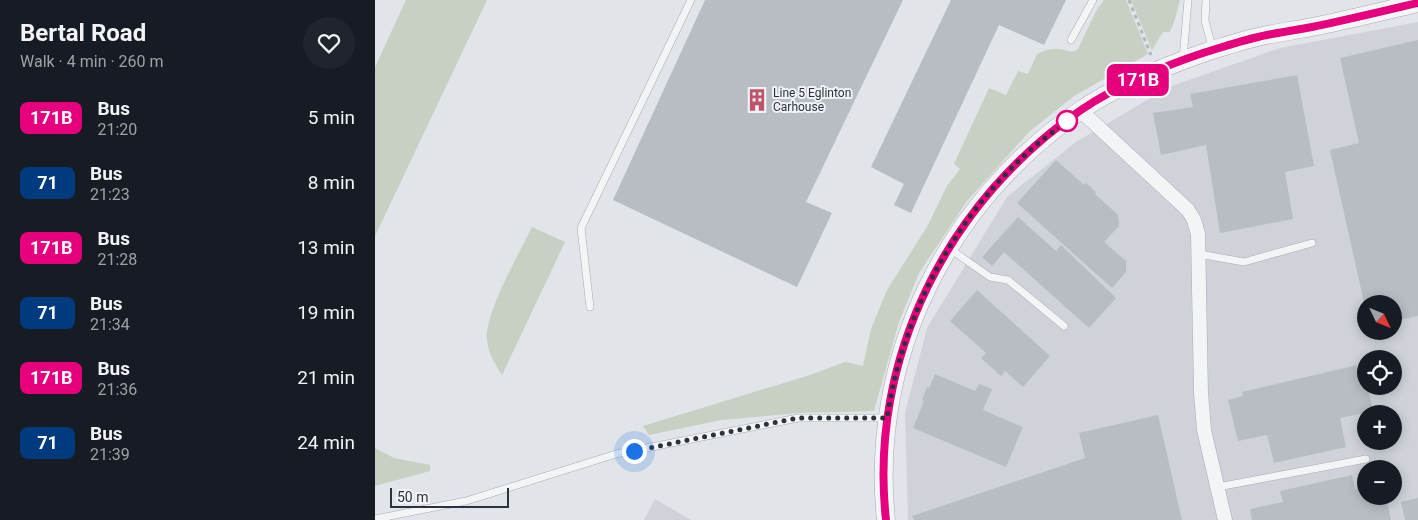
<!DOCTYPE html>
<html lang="en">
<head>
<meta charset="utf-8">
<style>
  :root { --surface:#171b24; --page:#20242c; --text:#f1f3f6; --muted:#9ea1a6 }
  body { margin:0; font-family:Roboto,sans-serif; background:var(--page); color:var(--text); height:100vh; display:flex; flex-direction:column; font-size:19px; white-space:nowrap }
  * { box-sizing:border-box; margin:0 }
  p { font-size:16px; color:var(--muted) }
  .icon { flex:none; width:28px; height:28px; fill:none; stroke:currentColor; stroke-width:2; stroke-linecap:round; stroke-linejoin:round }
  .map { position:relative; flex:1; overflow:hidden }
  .sheet { display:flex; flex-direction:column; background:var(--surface); width:375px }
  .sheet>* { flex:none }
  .badge { padding:0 10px; border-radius:8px; font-size:18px; line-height:32px }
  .needle { width:32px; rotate:133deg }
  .tools { position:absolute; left:982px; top:295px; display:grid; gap:10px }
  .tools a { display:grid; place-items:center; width:45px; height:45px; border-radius:50%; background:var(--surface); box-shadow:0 2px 12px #0003; font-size:25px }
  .scale { position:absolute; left:15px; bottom:12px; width:119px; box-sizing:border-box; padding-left:5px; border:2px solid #2b323d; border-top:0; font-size:14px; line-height:18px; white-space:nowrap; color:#2b323d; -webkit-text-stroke:4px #f0f2f5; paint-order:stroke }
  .you { position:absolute; width:25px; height:25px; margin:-12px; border:4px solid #fff; border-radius:50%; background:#1a73e8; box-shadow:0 0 0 8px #1a73e833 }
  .map>.badge { position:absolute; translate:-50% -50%; box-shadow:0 0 0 2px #fff }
  .round { display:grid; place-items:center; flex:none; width:52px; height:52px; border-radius:26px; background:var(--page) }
  .overview { display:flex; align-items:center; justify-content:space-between; height:85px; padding:0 20px }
  h1 { font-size:24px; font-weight:700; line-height:38px }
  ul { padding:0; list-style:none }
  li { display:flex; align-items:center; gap:15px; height:65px; padding:0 20px }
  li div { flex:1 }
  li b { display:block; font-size:19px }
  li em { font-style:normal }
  li .badge { min-width:55px; font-weight:700; text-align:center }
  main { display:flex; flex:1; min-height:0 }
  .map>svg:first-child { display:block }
</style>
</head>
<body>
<main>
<section class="sheet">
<div class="overview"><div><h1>Bertal Road</h1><p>Walk · 4 min · 260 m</p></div><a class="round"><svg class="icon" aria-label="heart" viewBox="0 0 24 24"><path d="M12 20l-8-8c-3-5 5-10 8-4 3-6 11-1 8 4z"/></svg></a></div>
<ul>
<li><span class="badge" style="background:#e6007e;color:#fff">171B</span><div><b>Bus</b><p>21:20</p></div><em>5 min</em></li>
<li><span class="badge" style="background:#003b80;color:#fff">71</span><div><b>Bus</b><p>21:23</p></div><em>8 min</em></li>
<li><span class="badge" style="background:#e6007e;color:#fff">171B</span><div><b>Bus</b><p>21:28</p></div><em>13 min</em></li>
<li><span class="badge" style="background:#003b80;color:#fff">71</span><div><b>Bus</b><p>21:34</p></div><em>19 min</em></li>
<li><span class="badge" style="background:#e6007e;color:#fff">171B</span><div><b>Bus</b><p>21:36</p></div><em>21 min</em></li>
<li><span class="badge" style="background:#003b80;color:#fff">71</span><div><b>Bus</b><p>21:39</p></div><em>24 min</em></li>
</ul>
</section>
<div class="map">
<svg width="1043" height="520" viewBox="0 0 1043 520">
  <rect width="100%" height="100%" fill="#e1e4e8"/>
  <g fill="#cfd3d9" fill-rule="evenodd">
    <path d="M 1043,22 L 1043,520 L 533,520 L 530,413 L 552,328 L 632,197 L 701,142 L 794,87 L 905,48 ZM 991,304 L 1019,304 L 1019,331 L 991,331 ZM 991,359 L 1019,359 L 1019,386 L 991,386 ZM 991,414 L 1019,414 L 1019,441 L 991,441 ZM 991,469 L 1019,469 L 1019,496 L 991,496 Z"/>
    <path d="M 280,499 L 316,520 L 269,520 Z"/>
  </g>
  <g fill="#c7d0c3">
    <path d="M 31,0 L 112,0 L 0,236 L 0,67 Z"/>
    <path d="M 729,0 L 751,0 L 773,54 L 699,96 L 654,132 L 592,201 L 544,273 L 524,322 L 499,411 L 425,413 L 346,420 L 274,435 L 268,426 L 435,375 L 470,362 L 488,366 L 496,329 L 512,290 L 552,227 L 572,186 L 585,169 L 579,164 L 614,88 L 631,95 L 643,71 L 653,74 L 662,54 C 669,51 676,48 683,49 C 691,49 695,55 703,49 L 721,11 Z"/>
    <path d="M 756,0 L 805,0 L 800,19 L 795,32 L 788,32 L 777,50 Z"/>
    <path d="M 157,227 L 190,242 L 127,375 C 120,364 113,353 112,340 C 109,314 145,252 157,227 Z"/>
    <path d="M 0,448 L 19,458 L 55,465 L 55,471 L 0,486 Z"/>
  </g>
  <g fill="#b8bdc4">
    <path d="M 330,0 L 528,0 L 431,202 L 457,213 L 422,287 L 238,200 Z"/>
    <path d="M 576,0 L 691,0 L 669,45 L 624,25 L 536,213 L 519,205 L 529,184 L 496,167 Z"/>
    <path d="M 1043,40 L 1043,316 L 1019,321 L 1019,304 L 991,304 L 990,307 L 955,150 L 984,143 L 965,58 Z"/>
    <path d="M 922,75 L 939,166 L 910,172 L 918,219 L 845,233 L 831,145 L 786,155 L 778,113 L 818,107 L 815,94 Z"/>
    <path d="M 681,160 L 709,185 L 711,183 L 721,192 L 720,194 L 743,215 L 744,226 L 729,242 L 751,261 L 751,272 L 737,288 L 642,203 Z"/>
    <path d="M 643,217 L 681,251 L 686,245 L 741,298 L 714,328 L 629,252 L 617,266 L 607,257 Z"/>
    <path d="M 602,290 L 675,356 L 648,387 L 630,371 L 626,376 L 606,358 L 611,353 L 575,321 Z"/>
    <path d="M 982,365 L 982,368 L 988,367 L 998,411 L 965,418 L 971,447 L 899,463 L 892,435 L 863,441 L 853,400 L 868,396 L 867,392 Z"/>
    <path d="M 560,374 L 600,391 L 604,384 L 617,389 L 608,410 L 648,427 L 631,467 L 538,428 L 549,401 L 547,400 L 552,387 L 554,388 Z"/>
    <path d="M 783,415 L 807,520 L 539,520 L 537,516 L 710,458 L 704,433 Z"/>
    <path d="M 977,475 L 980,489 L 991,486 L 991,496 L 1011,496 L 1016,520 L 877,520 L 875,509 L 908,502 L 905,491 Z"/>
    <path d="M 1043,498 L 1043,520 L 1030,520 L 1026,502 Z"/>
  </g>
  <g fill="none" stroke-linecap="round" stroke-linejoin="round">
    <defs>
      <g id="service">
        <path d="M 831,0 L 830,21 L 838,50"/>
        <path d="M 696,40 L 718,0"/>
        <path d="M 808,59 L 813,0"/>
        <path d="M 575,249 L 615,277 L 633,280 L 689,326"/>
        <path d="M 824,254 L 869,262 L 937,243"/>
        <path d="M 215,307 L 206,228 L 316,0"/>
        <path d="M 843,487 L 991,459"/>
        <path d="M 0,519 L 91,501 L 241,454 L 423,418 L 512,418"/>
      </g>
      <path id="minor" d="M 705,110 L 813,210 L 819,220 L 823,234 L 826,393 L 829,430 L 850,520"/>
      <path id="tertiary" d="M 511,520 C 494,358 572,201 706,110 C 741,86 791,66 831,52 C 851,46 871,39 892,35 C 907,32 922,30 937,27 C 972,20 1008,11 1043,3"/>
    </defs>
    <use href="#service" stroke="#a7abb1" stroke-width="8"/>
    <use href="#minor" stroke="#a7abb1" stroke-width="15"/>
    <use href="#tertiary" stroke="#a7abb1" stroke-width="19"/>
    <path stroke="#b3b6bb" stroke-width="3" stroke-dasharray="4 4" stroke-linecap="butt" d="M 754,0 L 776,55"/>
    <use href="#service" stroke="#f3f4f6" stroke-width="7"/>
    <use href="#minor" stroke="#f3f4f6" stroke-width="14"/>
    <use href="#tertiary" stroke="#f3f4f6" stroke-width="18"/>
  </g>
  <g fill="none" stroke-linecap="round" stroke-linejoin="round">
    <defs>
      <path id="line" d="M 511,520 C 493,358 573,201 706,110 C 741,86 791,65 831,52 C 851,46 871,39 892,35 C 907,32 922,30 937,27 C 972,20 1008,11 1043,3"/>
    </defs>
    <use href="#line" stroke="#fff" stroke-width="11"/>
    <use href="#line" stroke="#e6007e" stroke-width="8"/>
    <path stroke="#2b323d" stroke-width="5" stroke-dasharray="0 9" d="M 259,451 L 423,418 L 512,418 C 515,401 518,383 523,366 C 546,283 588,213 651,154 C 663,142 679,132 692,121"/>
  </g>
  <defs>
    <symbol id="building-bare" viewBox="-9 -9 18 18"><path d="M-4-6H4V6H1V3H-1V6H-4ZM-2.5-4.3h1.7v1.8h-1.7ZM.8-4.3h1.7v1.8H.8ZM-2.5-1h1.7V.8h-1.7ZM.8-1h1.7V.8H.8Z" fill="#be5469" stroke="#f0f2f5" stroke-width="2.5" paint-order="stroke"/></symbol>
  </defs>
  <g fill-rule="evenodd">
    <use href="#building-bare" x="366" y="84" width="32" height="32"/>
  </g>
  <circle fill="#fff" stroke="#e6007e" stroke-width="2.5" cx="692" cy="121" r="10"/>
  <g text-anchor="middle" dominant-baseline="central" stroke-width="4" stroke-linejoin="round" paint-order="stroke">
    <g font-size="12" fill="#2b323d" stroke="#f0f2f5" text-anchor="start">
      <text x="398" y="93">Line 5 Eglinton<tspan x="398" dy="14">Carhouse</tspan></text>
    </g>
  </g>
</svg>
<div class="tools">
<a><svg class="needle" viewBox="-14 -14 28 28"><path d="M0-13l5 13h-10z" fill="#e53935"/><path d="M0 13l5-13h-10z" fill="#9ea1a6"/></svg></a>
<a><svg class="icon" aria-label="locate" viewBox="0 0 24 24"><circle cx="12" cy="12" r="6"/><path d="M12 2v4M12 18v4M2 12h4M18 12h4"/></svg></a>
<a>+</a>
<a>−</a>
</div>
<div class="scale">50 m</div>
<div class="you" style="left:259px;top:451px"></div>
<b class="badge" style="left:763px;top:80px;background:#e6007e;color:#fff">171B</b>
</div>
</main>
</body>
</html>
